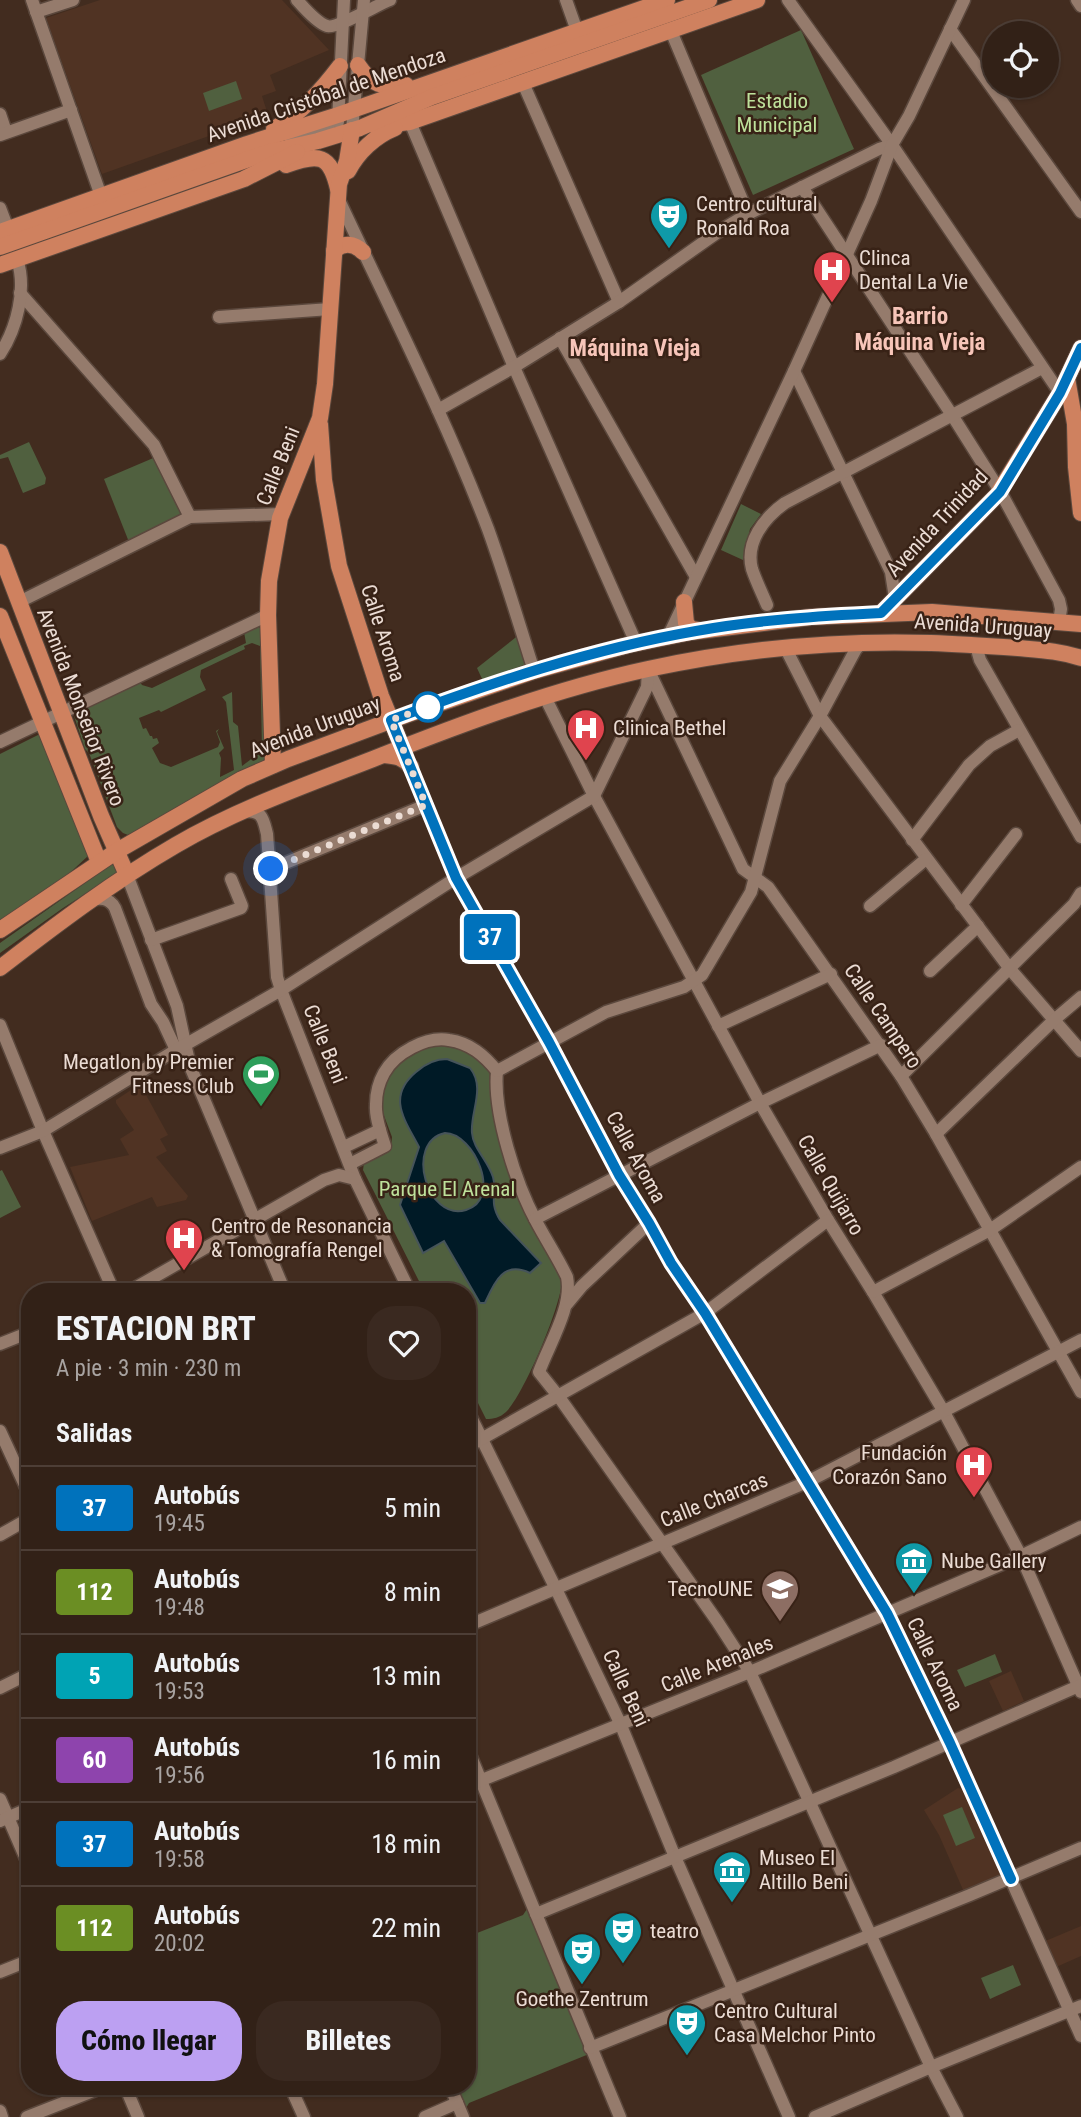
<!DOCTYPE html>
<html lang="es">
<head>
<meta charset="utf-8">
<style>
  :root { --surface:#322117; --page:#3a2920; --text:#f1f3f6; --muted:#a8a3a1; --line:#4d3e36; --accent:#bca0f2 }
  body { margin:0; font-family:"Roboto Condensed",sans-serif; background:var(--page); color:var(--text); height:100vh; display:flex; flex-direction:column; font-size:26px; white-space:nowrap }
  * { box-sizing:border-box; margin:0 }
  p { font-size:23px; color:var(--muted) }
  .icon { flex:none; width:38px; height:38px; fill:none; stroke:currentColor; stroke-width:2; stroke-linecap:round; stroke-linejoin:round }
  .map { position:relative; flex:1; overflow:hidden }
  .drawer { position:absolute; left:21px; top:1283px; width:455px; height:812px; display:flex; flex-direction:column; background:var(--surface); border-radius:28px; box-shadow:0 2px 5px #0004,0 0 0 2px var(--line) }
  .drawer>* { flex:none }
  .badge { padding:0 14px; border-radius:5px; font-size:24px; line-height:46px }
  .buttons { position:absolute; left:982px; top:21px; display:grid; gap:14px }
  .buttons a { display:grid; place-items:center; width:77px; height:77px; border-radius:50%; background:var(--surface); box-shadow:0 2px 5px #0004,0 0 0 2px var(--line); font-size:35px }
  .you { position:absolute; width:35px; height:35px; margin:-18px; border:5px solid #fff; border-radius:50%; background:#1a73e8; box-shadow:0 0 0 10px #1a73e833 }
  .map>.badge { position:absolute; translate:-50% -50%; box-shadow:0 0 0 4px #fff }
  h2 { padding:0 35px; font-size:26px; line-height:63px }
  .round { display:grid; place-items:center; flex:none; width:74px; height:74px; border-radius:28px; background:var(--page) }
  .overview { display:flex; align-items:center; justify-content:space-between; height:119px; padding:0 35px }
  h1 { font-size:33px; font-weight:800; line-height:52px }
  .button { display:flex; gap:14px; margin-top:auto; padding:14px 35px }
  .button a { flex:1; height:80px; border-radius:28px; background:var(--accent); color:#111; font-size:28px; font-weight:800; line-height:80px; text-align:center }
  .button a+a { background:var(--page); color:var(--text) }
  ul { padding:0; list-style:none }
  li { display:flex; align-items:center; gap:21px; height:84px; padding:0 35px; border-top:2px solid var(--line) }
  li div { flex:1 }
  li b { display:block; font-size:26px }
  li em { font-style:normal }
  li .badge { min-width:77px; font-weight:700; text-align:center }
  .map>svg:first-child { display:block }
</style>
</head>
<body>
<div class="map">
<svg width="1081" height="2117" viewBox="0 0 1081 2117">
  <rect width="100%" height="100%" fill="#422c1f"/>
  <g fill="#503323">
    <path d="M 100,0 L 282,0 L 329,50 L 270,75 L 276,91 L 262,96 L 268,115 L 102,174 L 46,18 Z"/>
    <path d="M 140,1084 L 168,1135 L 160,1139 L 167,1151 L 156,1157 L 188,1196 L 186,1200 L 157,1207 L 152,1197 L 92,1221 L 70,1167 L 129,1155 L 120,1139 L 134,1130 L 116,1103 L 116,1100 Z"/>
    <path d="M 1011,1671 L 1024,1701 L 1003,1711 L 989,1681 Z"/>
    <path d="M 958,1788 L 967,1791 L 1004,1870 L 1001,1877 L 964,1892 L 939,1835 L 924,1810 Z"/>
    <path d="M 1081,1926 L 1081,1956 L 1054,1968 L 1043,1942 Z"/>
  </g>
  <g fill="#50603f" fill-rule="evenodd">
    <path d="M 801,30 L 854,149 L 753,195 L 701,75 Z"/>
    <path d="M 236,81 L 242,99 L 209,111 L 203,93 Z"/>
    <path d="M 29,442 L 46,478 L 45,484 L 23,493 L 8,457 L 0,459 L 0,455 Z"/>
    <path d="M 158,456 L 184,511 L 181,515 L 129,542 L 104,479 Z"/>
    <path d="M 741,504 L 761,514 L 750,529 L 743,560 L 721,550 Z"/>
    <path d="M 257,626 L 262,629 L 267,759 L 128,835 L 123,833 L 117,827 L 89,753 L 85,749 L 74,716 L 79,712 L 140,682 L 142,685 L 152,688 L 246,643 L 244,632 ZM 252,643 L 260,646 L 262,751 L 242,766 L 238,726 L 233,722 L 232,692 L 222,697 L 226,702 L 234,770 L 220,777 L 221,758 L 219,753 L 224,748 L 217,732 L 219,729 L 216,731 L 220,742 L 218,747 L 171,767 L 160,763 L 152,748 L 159,743 L 157,738 L 153,739 L 152,736 L 150,736 L 146,728 L 143,729 L 139,718 L 159,710 L 161,712 L 206,690 L 200,677 L 201,670 L 245,649 L 244,646 Z"/>
    <path d="M 520,634 L 529,663 L 483,681 L 477,668 Z"/>
    <path d="M 42,733 L 89,855 L 59,883 L 0,927 L 0,754 Z"/>
    <path d="M 117,857 L 121,871 L 63,908 L 0,953 L 0,943 L 109,866 Z"/>
    <path d="M 430,1044 L 461,1046 L 489,1066 L 493,1079 L 492,1099 L 562,1280 C 562,1304 524,1395 506,1412 C 499,1418 494,1419 486,1419 L 467,1381 L 467,1292 L 424,1291 L 363,1170 L 364,1163 L 391,1148 L 392,1137 L 380,1105 L 385,1077 L 404,1058 Z"/>
    <path d="M 2,1170 L 21,1207 L 0,1218 L 0,1171 Z"/>
    <path d="M 995,1654 L 1002,1672 L 965,1687 L 957,1670 Z"/>
    <path d="M 962,1807 L 975,1838 L 956,1846 L 943,1815 Z"/>
    <path d="M 527,1909 L 589,2054 L 469,2103 L 466,2108 L 457,2086 L 467,2086 L 467,1937 L 523,1915 Z"/>
    <path d="M 1013,1965 L 1021,1985 L 990,1999 L 981,1978 Z"/>
  </g>
  <path fill="#001a26" stroke="#46545a" stroke-width="2" fill-rule="evenodd" d="M 447,1059 L 470,1068 C 486,1088 470,1112 472,1133 C 473,1148 488,1161 493,1177 C 498,1194 488,1200 500,1220 L 541,1263 L 530,1273 C 503,1260 494,1283 485,1303 L 480,1303 L 444,1241 L 423,1253 L 400,1205 L 419,1147 C 405,1120 386,1097 416,1072 C 425,1064 435,1059 447,1059 ZM 445,1133 C 474,1133 503,1199 466,1210 C 427,1222 404,1142 445,1133 Z"/>
  <g fill="none" stroke-linecap="round" stroke-linejoin="round">
    <defs>
      <g id="minor">
        <path d="M 32,0 L 101,196"/>
        <path d="M 297,0 C 304,8 317,23 327,26 C 336,29 377,5 390,0"/>
        <path d="M 566,0 L 577,31"/>
        <path d="M 788,0 L 892,145 L 1060,393"/>
        <path d="M 1077,0 L 1081,6"/>
        <path d="M 36,12 L 73,0"/>
        <path d="M 950,29 L 1081,212"/>
        <path d="M 671,31 L 748,214"/>
        <path d="M 523,83 L 619,302"/>
        <path d="M 0,114 L 6,132"/>
        <path d="M 338,122 L 344,0"/>
        <path d="M 410,122 L 514,367 L 633,636 L 638,643"/>
        <path d="M 352,130 L 364,0"/>
        <path d="M 0,135 L 71,110"/>
        <path d="M 291,141 L 329,127 L 328,124 L 314,130"/>
        <path d="M 802,187 L 952,415 L 1000,491 L 1059,600 L 1061,609 L 1059,622"/>
        <path d="M 339,200 C 390,309 445,417 488,529 C 505,576 519,624 534,671"/>
        <path d="M 0,208 L 8,229"/>
        <path d="M 20,293 L 154,445 L 190,517"/>
        <path d="M 219,317 L 330,309"/>
        <path d="M 560,338 L 696,577"/>
        <path d="M 0,354 C 17,328 27,289 17,259"/>
        <path d="M 794,371 L 891,572 L 895,598"/>
        <path d="M 438,410 L 514,367 L 619,302 L 718,232 L 748,214 L 879,149 L 892,145"/>
        <path d="M 19,602 L 190,517 L 281,514"/>
        <path d="M 767,605 C 762,593 756,581 752,569 C 745,542 764,518 785,503 L 1042,368"/>
        <path d="M 668,637 L 794,371 L 871,201 L 892,145 L 909,116 L 964,0"/>
        <path d="M 980,645 L 978,653 L 980,660 L 1081,837"/>
        <path d="M 786,649 L 820,716 L 1010,969 L 1081,1051"/>
        <path d="M 648,669 L 743,869 L 768,887 L 901,1076 L 936,1134 L 1081,1392"/>
        <path d="M 545,697 L 594,796 L 760,1103 L 828,1220 L 873,1292 L 944,1412 L 1021,1556 L 1081,1692"/>
        <path d="M 0,742 L 268,615"/>
        <path d="M 408,761 L 456,878 L 549,1042 L 619,1175 L 649,1223 L 671,1263 L 705,1313 L 887,1613 L 950,1743 L 1081,2036"/>
        <path d="M 244,811 C 263,811 263,818 267,834 L 277,977 L 281,990 L 355,1179 L 410,1292"/>
        <path d="M 912,840 L 969,765 L 990,746 L 1019,730"/>
        <path d="M 271,869 L 426,805"/>
        <path d="M 127,875 L 177,1006 L 190,1066 L 285,1292"/>
        <path d="M 89,900 C 100,898 109,897 115,908 L 151,1004 L 163,1022 L 176,1050"/>
        <path d="M 961,905 L 1016,834"/>
        <path d="M 870,906 L 926,859"/>
        <path d="M 151,940 L 241,908 L 242,906 L 231,879"/>
        <path d="M 930,971 L 978,926"/>
        <path d="M 0,1025 L 43,1131 L 114,1292"/>
        <path d="M 718,1026 L 831,974"/>
        <path d="M 497,1071 C 493,1113 516,1184 536,1221 C 546,1240 558,1258 567,1277 C 573,1307 549,1344 539,1372 L 559,1397 L 717,1621 L 750,1672 L 931,2067 L 957,2117"/>
        <path d="M 497,1071 L 606,1012 L 684,987 L 702,975 L 751,892 L 780,781 L 820,716 L 856,649 L 862,643"/>
        <path d="M 901,1076 L 1074,904 L 1081,893"/>
        <path d="M 936,1134 L 1054,1020 L 1081,997"/>
        <path d="M 344,1147 L 380,1130"/>
        <path d="M 0,1148 L 43,1131 L 176,1050 L 281,990 L 456,878 L 594,796 L 647,687 L 648,670"/>
        <path d="M 350,1164 L 385,1146 C 381,1133 375,1118 376,1104 C 376,1094 379,1082 384,1073 C 395,1053 426,1036 449,1040 C 470,1043 484,1055 497,1071"/>
        <path d="M 535,1219 L 760,1103 L 881,1045"/>
        <path d="M 128,1292 L 324,1180 L 339,1175 L 355,1179"/>
        <path d="M 873,1292 L 990,1230 L 1081,1167"/>
        <path d="M 567,1304 L 582,1286 L 649,1223"/>
        <path d="M 0,1344 L 30,1332"/>
        <path d="M 467,1409 L 556,1589 L 620,1723 L 675,1857 L 789,2117"/>
        <path d="M 0,1431 L 30,1496"/>
        <path d="M 467,1447 L 705,1313 L 828,1220"/>
        <path d="M 0,1535 L 30,1518"/>
        <path d="M 467,1626 L 807,1482 L 1081,1340"/>
        <path d="M 0,1688 L 30,1673"/>
        <path d="M 467,1747 L 620,2117"/>
        <path d="M 467,1786 L 750,1672 L 1021,1556 L 1081,1527"/>
        <path d="M 0,1799 L 30,1868"/>
        <path d="M 0,1821 L 30,1808"/>
        <path d="M 536,1914 L 894,1767 L 1081,1685"/>
        <path d="M 0,1972 L 30,1960"/>
        <path d="M 590,2048 L 970,1895 L 1081,1848"/>
        <path d="M 125,2086 L 138,2117"/>
        <path d="M 290,2086 L 304,2117"/>
        <path d="M 450,2086 L 463,2117"/>
        <path d="M 0,2111 L 2,2117"/>
        <path d="M 27,2117 L 106,2086"/>
        <path d="M 425,2117 L 457,2103"/>
        <path d="M 815,2117 L 931,2067 L 1081,2006"/>
      </g>
      <g id="major">
        <path d="M 358,65 C 372,86 382,87 406,85"/>
        <path d="M 375,126 L 410,122 L 757,0"/>
        <path d="M 274,129 C 302,112 321,91 340,66"/>
        <path d="M 286,165 C 319,153 330,154 338,189"/>
        <path d="M 348,171 C 358,152 375,136 395,128"/>
        <path d="M 0,232 L 247,144 L 338,115 L 667,0"/>
        <path d="M 0,247 L 269,152 L 318,141 L 360,128 L 432,97 L 709,0"/>
        <path d="M 334,251 C 343,242 354,243 363,252"/>
        <path d="M 0,265 L 244,179 L 297,152"/>
        <path d="M 1067,378 L 1075,424 L 1076,467 L 1081,513"/>
        <path d="M 320,424 L 324,480 L 339,566 L 381,696 L 402,747"/>
        <path d="M 0,552 L 101,816 L 127,875"/>
        <path d="M 684,602 L 686,623 L 691,629 L 698,630"/>
        <path d="M 881,613 L 997,495 L 1060,393 L 1081,348"/>
        <path d="M 0,616 L 99,862"/>
        <path d="M 384,755 C 396,756 403,757 411,767"/>
        <path d="M 273,765 L 268,615 L 269,581 L 280,518 L 320,418 L 325,384 L 339,184 L 347,161 L 352,130"/>
        <path d="M 0,930 L 117,851 L 242,779 L 288,759 L 406,715 L 534,671 L 628,645 L 691,632 L 811,617 L 932,612 L 1081,624"/>
        <path d="M 0,968 C 57,924 114,881 176,845 C 238,809 306,785 373,759 C 461,724 555,689 648,669 C 741,649 837,640 931,643 C 960,644 989,646 1018,648 C 1040,650 1060,651 1081,658"/>
      </g>
    </defs>
    <use href="#minor" stroke="#5b483d" stroke-width="15"/>
    <use href="#major" stroke="#5b483d" stroke-width="18"/>
    <use href="#minor" stroke="#957b6c" stroke-width="12"/>
    <use href="#major" stroke="#cf815f" stroke-width="16"/>
  </g>
  <g fill="none" stroke-linecap="round" stroke-linejoin="round">
    <defs>
      <path id="line" d="M 1011,1879 L 950,1743 L 887,1613 L 705,1313 L 671,1263 L 649,1223 L 619,1175 L 549,1042 L 456,878 L 391,720 C 490,683 592,649 696,631 C 757,620 819,616 881,613 L 1000,492 L 1060,393 L 1081,348"/>
    </defs>
    <use href="#line" stroke="#fff" stroke-width="16"/>
    <use href="#line" stroke="#0072bc" stroke-width="10"/>
    <path stroke="#ebdcd4" stroke-width="7" stroke-dasharray="0 12.6" d="M 271,869 L 426,805 L 391,720 L 428,707"/>
  </g>
  <defs>
    <symbol id="theatre-pin" viewBox="-11 -11 22 30"><path d="M0 17L-7.5 6A9.5 9.5 0 1 1 7.5 6Z" fill="#0f9aa8" stroke="#382216"/><path d="M-5-5.5Q0-4 5-5.5V0Q5 5 0 6Q-5 5-5 0ZM-3.3-2.5H-1v1.5H-3.3ZM1-2.5H3.3v1.5H1ZM-2.8 1Q0 5.5 2.8 1Z" fill="#fff"/></symbol>
    <symbol id="hospital-pin" viewBox="-11 -11 22 30"><path d="M0 17L-7.5 6A9.5 9.5 0 1 1 7.5 6Z" fill="#e0444e" stroke="#382216"/><path d="M-5-5h3v3.5h4V-5h3V5h-3V1.5h-4V5h-3Z" fill="#fff"/></symbol>
    <symbol id="stadium-pin" viewBox="-11 -11 22 30"><path d="M0 17L-7.5 6A9.5 9.5 0 1 1 7.5 6Z" fill="#2e9e5b" stroke="#382216"/><path d="M0-5a6.5 5 0 1 0 0 10a6.5 5 0 1 0 0-10ZM-3.5-1.8h7v3.6h-7Z" fill="#fff"/></symbol>
    <symbol id="museum-pin" viewBox="-11 -11 22 30"><path d="M0 17L-7.5 6A9.5 9.5 0 1 1 7.5 6Z" fill="#0f9aa8" stroke="#382216"/><path d="M0-6L6-3V-2H-6V-3ZM-5-1h2V3h-2ZM-1-1h2V3h-2ZM3-1h2V3H3ZM-6 4H6V6H-6Z" fill="#fff"/></symbol>
    <symbol id="university-pin" viewBox="-11 -11 22 30"><path d="M0 17L-7.5 6A9.5 9.5 0 1 1 7.5 6Z" fill="#8d6e63" stroke="#382216"/><path d="M0-5L7-2L0 1L-7-2ZM-4 1L0 2.5L4 1V4Q0 6-4 4Z" fill="#fff"/></symbol>
  </defs>
  <g fill-rule="evenodd">
    <use href="#theatre-pin" x="647" y="194" width="44" height="60"/>
    <use href="#hospital-pin" x="810" y="248" width="44" height="60"/>
    <use href="#hospital-pin" x="564" y="706" width="44" height="60"/>
    <use href="#stadium-pin" x="239" y="1052" width="44" height="60"/>
    <use href="#hospital-pin" x="162" y="1216" width="44" height="60"/>
    <use href="#hospital-pin" x="952" y="1443" width="44" height="60"/>
    <use href="#museum-pin" x="892" y="1539" width="44" height="60"/>
    <use href="#university-pin" x="758" y="1567" width="44" height="60"/>
    <use href="#museum-pin" x="710" y="1848" width="44" height="60"/>
    <use href="#theatre-pin" x="601" y="1909" width="44" height="60"/>
    <use href="#theatre-pin" x="560" y="1930" width="44" height="60"/>
    <use href="#theatre-pin" x="665" y="2001" width="44" height="60"/>
  </g>
  <circle fill="#fff" stroke="#0072bc" stroke-width="3.5" cx="428" cy="707" r="14"/>
  <g text-anchor="middle" dominant-baseline="central" stroke-width="5" stroke-linejoin="round" paint-order="stroke">
    <g font-size="21" fill="#ebdcd4" stroke="#382216">
      <text transform="translate(326 95) rotate(-19)">Avenida Cristóbal de Mendoza</text>
      <text transform="translate(278 466) rotate(-68)">Calle Beni</text>
      <text transform="translate(937 523) rotate(-47)">Avenida Trinidad</text>
      <text transform="translate(983 626) rotate(4)">Avenida Uruguay</text>
      <text transform="translate(383 633) rotate(72)">Calle Aroma</text>
      <text transform="translate(81 707) rotate(69)">Avenida Monseñor Rivero</text>
      <text transform="translate(315 727) rotate(-21)">Avenida Uruguay</text>
      <text transform="translate(883 1016) rotate(56)">Calle Campero</text>
      <text transform="translate(325 1044) rotate(68)">Calle Beni</text>
      <text transform="translate(636 1157) rotate(61)">Calle Aroma</text>
      <text transform="translate(831 1185) rotate(60)">Calle Quijarro</text>
      <text transform="translate(714 1500) rotate(-22)">Calle Charcas</text>
      <text transform="translate(717 1664) rotate(-22)">Calle Arenales</text>
      <text transform="translate(935 1664) rotate(64)">Calle Aroma</text>
      <text transform="translate(626 1688) rotate(65)">Calle Beni</text>
    </g>
    <g font-size="21" fill="#bee19b" stroke="#382216">
      <text x="777" y="101">Estadio<tspan x="777" dy="24">Municipal</tspan></text>
      <text x="447" y="1189">Parque El Arenal</text>
    </g>
    <g font-size="21" fill="#ebdcd4" stroke="#382216" text-anchor="start">
      <text x="696" y="204">Centro cultural<tspan x="696" dy="24">Ronald Roa</tspan></text>
      <text x="859" y="258">Clinca<tspan x="859" dy="24">Dental La Vie</tspan></text>
      <text x="613" y="728">Clinica Bethel</text>
      <text x="234" y="1062" text-anchor="end">Megatlon by Premier<tspan x="234" dy="24">Fitness Club</tspan></text>
      <text x="211" y="1226">Centro de Resonancia<tspan x="211" dy="24">&amp; Tomografía Rengel</tspan></text>
      <text x="947" y="1453" text-anchor="end">Fundación<tspan x="947" dy="24">Corazón Sano</tspan></text>
      <text x="941" y="1561">Nube Gallery</text>
      <text x="753" y="1589" text-anchor="end">TecnoUNE</text>
      <text x="759" y="1858">Museo El<tspan x="759" dy="24">Altillo Beni</tspan></text>
      <text x="650" y="1931">teatro</text>
      <text x="582" y="1999" text-anchor="middle">Goethe Zentrum</text>
      <text x="714" y="2011">Centro Cultural<tspan x="714" dy="24">Casa Melchor Pinto</tspan></text>
    </g>
    <g font-size="23" font-weight="bold" fill="#f7c5b9" stroke="#382216">
      <text x="920" y="316">Barrio<tspan x="920" dy="26">Máquina Vieja</tspan></text>
      <text x="635" y="348">Máquina Vieja</text>
    </g>
  </g>
</svg>
<div class="buttons">
<a><svg class="icon" aria-label="locate" viewBox="0 0 24 24"><circle cx="12" cy="12" r="6"/><path d="M12 2v4M12 18v4M2 12h4M18 12h4"/></svg></a>
</div>
<div class="you" style="left:271px;top:869px"></div>
<b class="badge" style="left:490px;top:937px;background:#0072bc;color:#fff">37</b>
<section class="drawer">
<div class="overview"><div><h1>ESTACION BRT</h1><p>A pie · 3 min · 230 m</p></div><a class="round"><svg class="icon" aria-label="heart" viewBox="0 0 24 24"><path d="M12 20l-8-8c-3-5 5-10 8-4 3-6 11-1 8 4z"/></svg></a></div>
<h2>Salidas</h2>
<ul>
<li><span class="badge" style="background:#0072bc;color:#fff">37</span><div><b>Autobús</b><p>19:45</p></div><em>5 min</em></li>
<li><span class="badge" style="background:#6b8e23;color:#fff">112</span><div><b>Autobús</b><p>19:48</p></div><em>8 min</em></li>
<li><span class="badge" style="background:#00a3b4;color:#fff">5</span><div><b>Autobús</b><p>19:53</p></div><em>13 min</em></li>
<li><span class="badge" style="background:#8e44ad;color:#fff">60</span><div><b>Autobús</b><p>19:56</p></div><em>16 min</em></li>
<li><span class="badge" style="background:#0072bc;color:#fff">37</span><div><b>Autobús</b><p>19:58</p></div><em>18 min</em></li>
<li><span class="badge" style="background:#6b8e23;color:#fff">112</span><div><b>Autobús</b><p>20:02</p></div><em>22 min</em></li>
</ul>
<div class="button"><a>Cómo llegar</a><a>Billetes</a></div>
</section>
</div>
</body>
</html>
